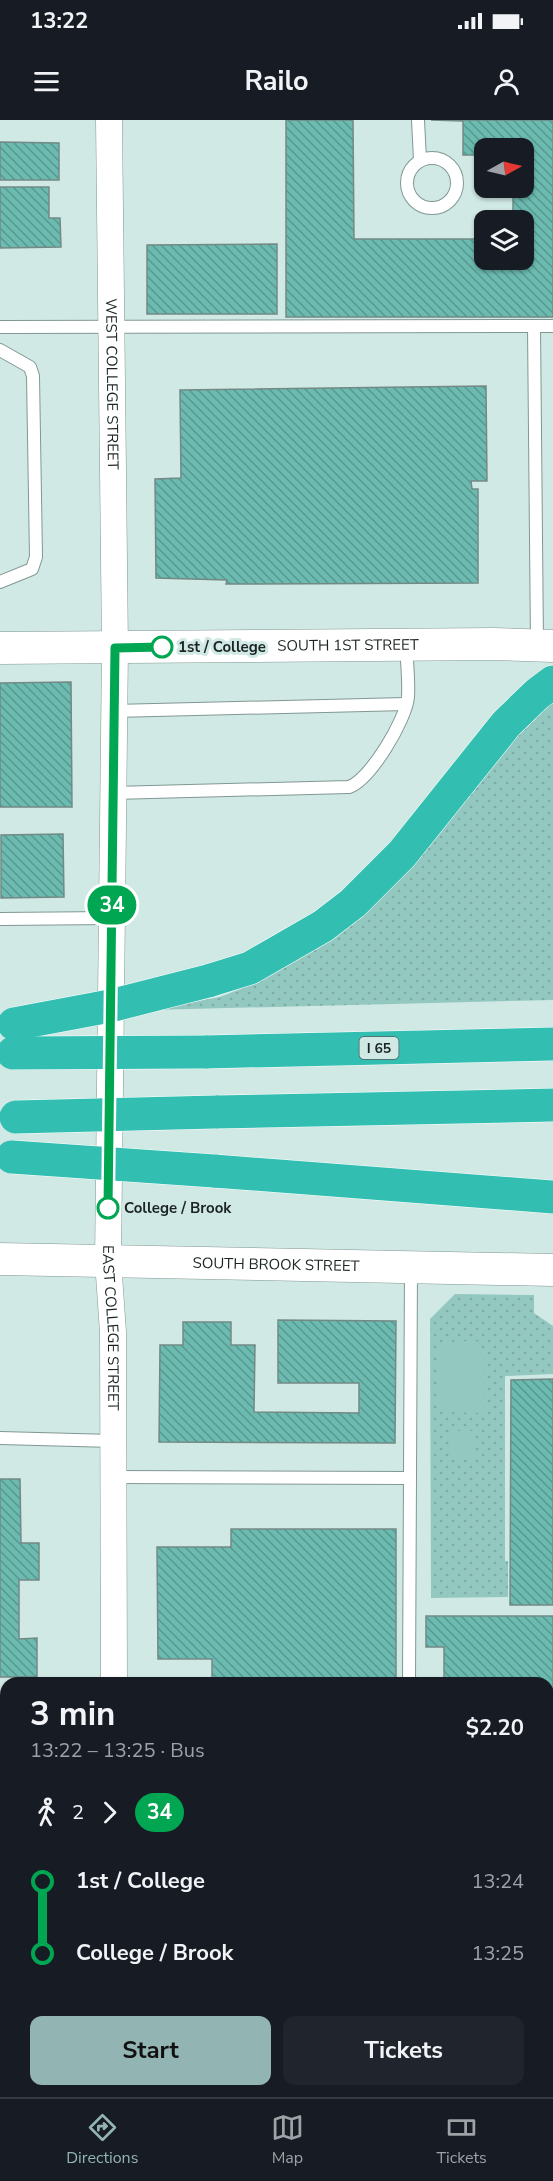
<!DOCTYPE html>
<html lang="en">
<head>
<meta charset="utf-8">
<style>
  :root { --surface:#171b24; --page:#20242c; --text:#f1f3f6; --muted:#9ea1a6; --line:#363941; --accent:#92b5b3 }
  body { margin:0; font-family:"Nunito Sans",sans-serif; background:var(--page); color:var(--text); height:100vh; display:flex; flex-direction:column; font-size:22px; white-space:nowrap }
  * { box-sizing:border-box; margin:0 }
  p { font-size:20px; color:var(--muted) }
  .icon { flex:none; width:33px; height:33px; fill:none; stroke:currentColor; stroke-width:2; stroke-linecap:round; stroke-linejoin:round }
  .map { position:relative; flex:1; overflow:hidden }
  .details { position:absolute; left:0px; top:1557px; width:554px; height:420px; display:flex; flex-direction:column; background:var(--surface); border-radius:18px 18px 0 0; box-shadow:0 2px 4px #0004 }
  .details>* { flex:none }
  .badge { padding:0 12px; border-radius:20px; font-size:21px; line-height:39px }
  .needle { width:39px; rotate:82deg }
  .tools { position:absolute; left:474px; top:18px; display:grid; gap:12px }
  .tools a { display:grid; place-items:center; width:60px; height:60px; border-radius:12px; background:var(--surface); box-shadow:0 2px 4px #0004; font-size:30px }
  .map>.badge { position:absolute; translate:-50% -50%; box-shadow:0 0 0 3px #fff }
  .legs { display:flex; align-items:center; gap:9px; height:66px; padding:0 30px; font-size:20px }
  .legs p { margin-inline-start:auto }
  .headline { display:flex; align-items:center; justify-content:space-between; height:102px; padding:0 30px }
  h1 { font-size:33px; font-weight:700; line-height:45px }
  .cta { display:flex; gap:12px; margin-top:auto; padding:12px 30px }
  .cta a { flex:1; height:69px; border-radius:12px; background:var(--accent); color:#111; font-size:24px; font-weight:700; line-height:69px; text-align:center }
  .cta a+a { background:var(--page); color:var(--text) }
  ul { padding:0 30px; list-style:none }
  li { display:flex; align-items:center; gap:21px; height:72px; font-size:22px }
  li i { display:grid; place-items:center; width:9px; height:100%; margin:0 8px; background:currentColor }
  li i::after { content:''; width:15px; height:15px; margin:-8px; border:4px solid; border-radius:50%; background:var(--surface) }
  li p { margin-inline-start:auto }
  li:first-child i { background:linear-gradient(#0000 50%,currentColor 0) }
  li:last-child i { background:linear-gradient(currentColor 50%,#0000 0) }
  .status { display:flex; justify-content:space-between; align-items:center; height:42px; padding:0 30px; background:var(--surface); direction:ltr }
  .status svg { height:16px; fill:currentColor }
  header { display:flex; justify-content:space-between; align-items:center; height:78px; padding:0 30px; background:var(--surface); font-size:27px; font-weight:700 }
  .tabs { display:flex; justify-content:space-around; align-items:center; height:84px; border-top:2px solid var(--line); background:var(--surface); font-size:16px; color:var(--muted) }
  .tabs a { display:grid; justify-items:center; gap:3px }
  .tabs .active { color:var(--accent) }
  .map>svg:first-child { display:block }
</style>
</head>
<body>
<div class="status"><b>13:22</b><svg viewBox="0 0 49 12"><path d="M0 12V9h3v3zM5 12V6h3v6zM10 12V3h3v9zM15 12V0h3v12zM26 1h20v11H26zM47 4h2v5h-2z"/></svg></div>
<header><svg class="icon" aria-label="menu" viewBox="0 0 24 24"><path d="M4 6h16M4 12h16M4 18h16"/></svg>Railo<svg class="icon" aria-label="person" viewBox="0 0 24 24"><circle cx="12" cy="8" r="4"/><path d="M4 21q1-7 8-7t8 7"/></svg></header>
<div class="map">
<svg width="553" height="1977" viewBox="0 0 553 1977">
  <defs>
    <pattern id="grass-dots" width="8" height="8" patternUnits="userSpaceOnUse" patternTransform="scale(1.5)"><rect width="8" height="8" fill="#93c8c0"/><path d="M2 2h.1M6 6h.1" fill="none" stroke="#7eaca5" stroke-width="1.8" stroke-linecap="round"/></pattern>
    <pattern id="building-back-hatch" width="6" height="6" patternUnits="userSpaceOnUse" patternTransform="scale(1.5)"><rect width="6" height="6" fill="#6cbbb1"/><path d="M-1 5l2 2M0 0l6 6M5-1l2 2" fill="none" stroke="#589890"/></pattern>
  </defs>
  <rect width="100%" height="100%" fill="#d1e9e5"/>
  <g fill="url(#grass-dots)">
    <path d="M 553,583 L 553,880 L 150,890 L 220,877 L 258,862 L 295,841 L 329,818 L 544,587 Z"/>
    <path d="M 455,1174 L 534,1175 L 534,1193 L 553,1206 L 553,1254 L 505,1256 L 505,1441 L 508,1441 L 508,1477 L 431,1478 L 430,1199 Z"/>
  </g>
  <g fill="#93c8c0">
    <path d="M 477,1221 L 484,1231 L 484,1289 L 479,1293 L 443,1292 L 439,1289 L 439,1225 L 443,1222 Z"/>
    <rect x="449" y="1311" width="25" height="29"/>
  </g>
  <g fill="url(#building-back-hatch)" stroke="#738985" stroke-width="1.5">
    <path d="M 286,0 L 353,0 L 354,119 L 484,119 L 484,140 L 524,140 L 524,100 L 513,100 L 513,68 L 524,68 L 524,28 L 484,28 L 484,56 L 480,56 L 479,35 L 463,35 L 463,1 L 431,0 L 553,0 L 553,197 L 286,197 Z"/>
    <path d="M 0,22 L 59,23 L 59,60 L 0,60 Z"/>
    <path d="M 0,67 L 49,67 L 49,98 L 60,98 L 61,127 L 0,128 Z"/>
    <path d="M 277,124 L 277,194 L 147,194 L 147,125 Z"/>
    <path d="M 486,266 L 487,361 L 471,361 L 472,369 L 478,369 L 478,463 L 226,464 L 227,460 L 156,458 L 155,359 L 181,358 L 180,270 Z"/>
    <path d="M 71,562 L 72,687 L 0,687 L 0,563 Z"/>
    <path d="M 63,714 L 64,777 L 1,778 L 1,715 Z"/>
    <path d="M 278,1200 L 396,1201 L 395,1323 L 159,1322 L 160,1225 L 183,1225 L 183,1202 L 231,1202 L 231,1225 L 255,1225 L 254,1292 L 359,1293 L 359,1263 L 278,1263 Z"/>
    <path d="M 553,1259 L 553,1485 L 510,1485 L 511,1260 Z"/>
    <path d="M 0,1359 L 20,1359 L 21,1423 L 39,1423 L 39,1460 L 19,1460 L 19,1519 L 37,1518 L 37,1557 L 0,1557 Z"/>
    <path d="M 231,1409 L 396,1409 L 396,1563 L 212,1563 L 212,1539 L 158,1539 L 157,1427 L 231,1427 Z"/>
    <path d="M 426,1496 L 553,1496 L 553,1621 L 548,1621 L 548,1563 L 444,1563 L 444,1527 L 426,1527 Z"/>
    <rect x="156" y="1971" width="240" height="6"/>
  </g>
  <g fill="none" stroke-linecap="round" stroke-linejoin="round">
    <defs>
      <g id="service">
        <path d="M 418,0 L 420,40"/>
        <circle cx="432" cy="63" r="25"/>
        <path d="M 534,206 L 537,524"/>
        <path d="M 0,207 L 553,206"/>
        <path d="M 0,230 L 30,247 L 33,256 L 36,437 L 32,449 L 0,462"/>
        <path d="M 114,591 L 406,584"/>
        <path d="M 113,673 L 349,667 C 370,660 406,600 408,577 C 409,560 407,543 406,526"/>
        <path d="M 0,799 L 111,798"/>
        <path d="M 0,1318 L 113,1321"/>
        <path d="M 113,1357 L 410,1358"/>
        <path d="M 409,1563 L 411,1147"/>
        <path d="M 0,1971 L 114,1974"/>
        <path d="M 406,1977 L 406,1971"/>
      </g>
      <g id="minor">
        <path id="s1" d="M 109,0 L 115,528 L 108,1141 L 113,1212 L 114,1563"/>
        <path d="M 0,1888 L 6,1888"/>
        <path d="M 548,1891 L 553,1891"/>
        <path d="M 114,1977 L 114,1971"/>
      </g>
      <g id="tertiary">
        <path id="s2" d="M 0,528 L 494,524 L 553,526"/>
        <path id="s3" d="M 0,1139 L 553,1150"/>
      </g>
      <g id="motorway">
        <path d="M 208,861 L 250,848 L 323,806 L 353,783 L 402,734 L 506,604 L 537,574 L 553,562"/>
        <path d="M 205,932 L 553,924"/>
        <path d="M 216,992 L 553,985"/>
        <path d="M 214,1051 L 553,1077"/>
      </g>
    </defs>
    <use href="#service" stroke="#819794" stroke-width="14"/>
    <use href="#minor" stroke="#819794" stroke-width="27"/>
    <use href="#tertiary" stroke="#819794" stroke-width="33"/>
    <use href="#motorway" stroke="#fff" stroke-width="34"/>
    <use href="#service" stroke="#fff" stroke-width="12"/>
    <use href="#minor" stroke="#fff" stroke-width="26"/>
    <use href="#tertiary" stroke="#fff" stroke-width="32"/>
    <use href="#motorway" stroke="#32bfb2" stroke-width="33"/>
    <defs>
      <g id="motorway-bridge">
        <path d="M 14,904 L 110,886 L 208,861"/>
        <path d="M 13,933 L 205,932"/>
        <path d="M 16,997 L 216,992"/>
        <path d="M 12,1037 L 214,1051"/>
      </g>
    </defs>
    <use href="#motorway-bridge" stroke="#fff" stroke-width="34" stroke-linecap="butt"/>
    <use href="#motorway-bridge" stroke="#32bfb2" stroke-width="33"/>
  </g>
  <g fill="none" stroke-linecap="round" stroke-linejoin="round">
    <defs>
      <path id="line-1" d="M 108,1088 L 115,528 L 162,527"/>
    </defs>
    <use href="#line-1" stroke="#fff" stroke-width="14"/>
    <use href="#line-1" stroke="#00a651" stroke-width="9"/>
  </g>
  <g fill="#fff" stroke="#00a651" stroke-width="3">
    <circle cx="162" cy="527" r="10"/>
    <circle cx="108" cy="1088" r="10"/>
  </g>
  <g text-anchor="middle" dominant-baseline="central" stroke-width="6" stroke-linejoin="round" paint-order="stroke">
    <rect fill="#d1e9e5" stroke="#525f5d" stroke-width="1.5" x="359.5" y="917" width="39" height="22" rx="4.5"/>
    <g font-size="14" font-weight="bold" fill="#1b2423">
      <text x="379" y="928">I 65</text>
    </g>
    <g font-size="15" fill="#1b2423" stroke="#d1e9e5">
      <text stroke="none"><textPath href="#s1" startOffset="264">WEST COLLEGE STREET</textPath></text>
      <text stroke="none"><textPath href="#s2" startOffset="348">SOUTH 1ST STREET</textPath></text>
      <text stroke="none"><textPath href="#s3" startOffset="276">SOUTH BROOK STREET</textPath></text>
      <text stroke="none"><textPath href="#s1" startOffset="1208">EAST COLLEGE STREET</textPath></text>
    </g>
    <g font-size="15" font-weight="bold" fill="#1b2423" stroke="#d1e9e5" text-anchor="start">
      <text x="178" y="527">1st / College</text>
      <text x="124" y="1088">College / Brook</text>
    </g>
  </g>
</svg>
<div class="tools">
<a><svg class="needle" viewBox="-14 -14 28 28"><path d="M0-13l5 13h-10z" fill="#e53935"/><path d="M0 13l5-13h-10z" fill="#9ea1a6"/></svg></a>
<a><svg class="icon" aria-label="layers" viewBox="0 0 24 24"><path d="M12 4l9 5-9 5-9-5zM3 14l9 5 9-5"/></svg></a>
</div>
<b class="badge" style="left:112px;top:785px;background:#00a651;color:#fff">34</b>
<section class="details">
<div class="headline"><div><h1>3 min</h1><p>13:22 – 13:25 · Bus</p></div><b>$2.20</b></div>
<div class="legs"><svg class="icon" aria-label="walk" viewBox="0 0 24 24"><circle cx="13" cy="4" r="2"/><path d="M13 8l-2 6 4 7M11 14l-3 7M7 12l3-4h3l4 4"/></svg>2<svg class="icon" aria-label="forward" viewBox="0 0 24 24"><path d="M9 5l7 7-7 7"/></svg><b class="badge" style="background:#00a651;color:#fff">34</b></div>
<ul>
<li><i style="color:#00a651"></i><b>1st / College</b><p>13:24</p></li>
<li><i style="color:#00a651"></i><b>College / Brook</b><p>13:25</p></li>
</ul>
<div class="cta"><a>Start</a><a>Tickets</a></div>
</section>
</div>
<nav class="tabs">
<a class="active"><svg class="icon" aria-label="directions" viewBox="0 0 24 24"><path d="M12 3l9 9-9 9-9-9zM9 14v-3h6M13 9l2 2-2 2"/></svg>Directions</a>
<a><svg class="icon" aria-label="map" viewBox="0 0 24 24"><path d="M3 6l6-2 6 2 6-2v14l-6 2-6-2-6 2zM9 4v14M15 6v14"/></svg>Map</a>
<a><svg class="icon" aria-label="tickets" viewBox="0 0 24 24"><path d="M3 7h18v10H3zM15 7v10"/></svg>Tickets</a>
</nav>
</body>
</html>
